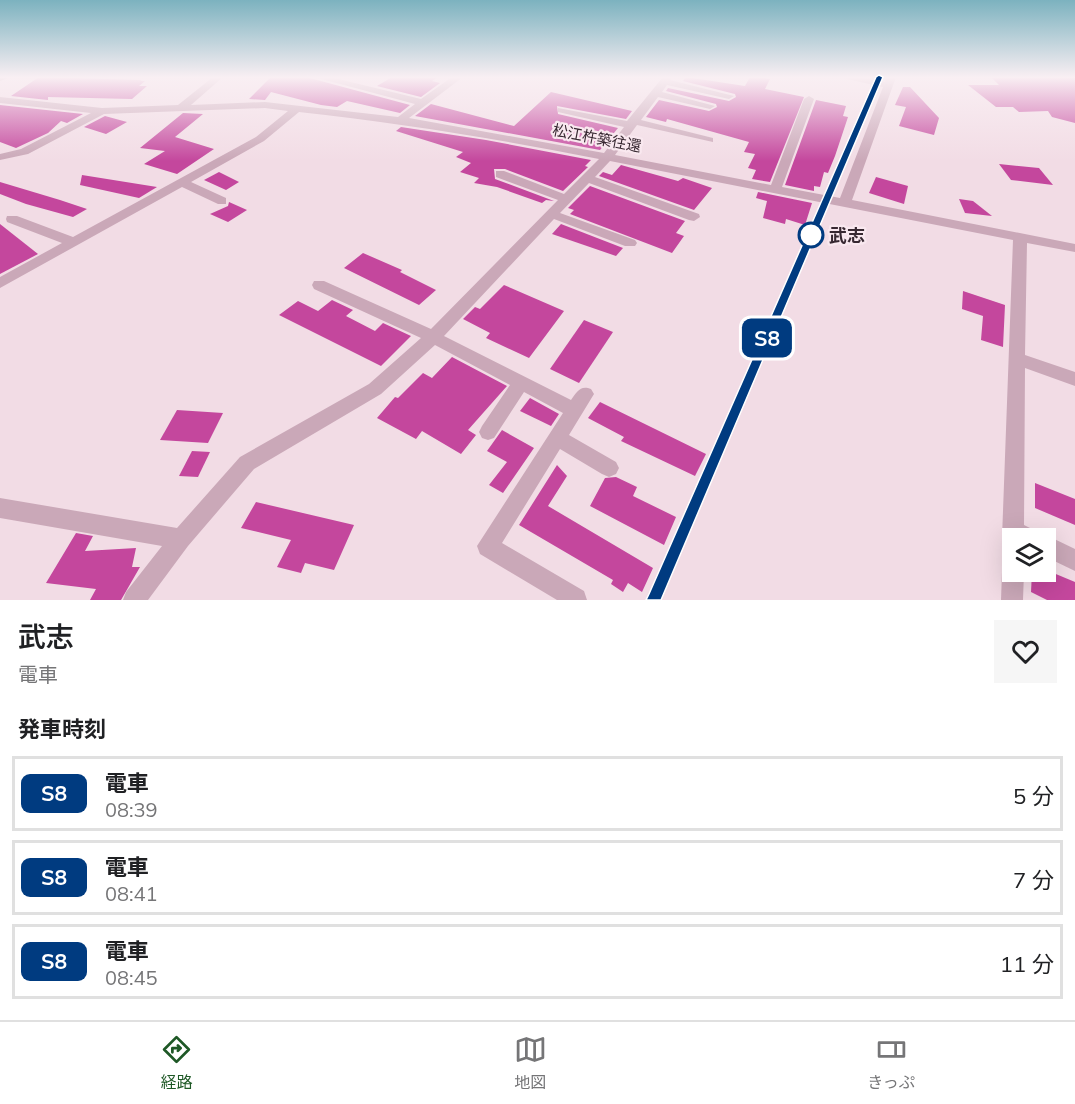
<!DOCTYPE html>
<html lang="ja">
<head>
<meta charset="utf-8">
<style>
  :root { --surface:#fff; --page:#f6f6f6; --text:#202124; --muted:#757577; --line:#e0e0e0; --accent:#1e5826 }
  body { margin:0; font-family:Mulish,"Noto Sans JP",sans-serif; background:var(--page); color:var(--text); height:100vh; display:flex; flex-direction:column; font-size:22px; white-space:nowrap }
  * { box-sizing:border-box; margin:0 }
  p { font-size:20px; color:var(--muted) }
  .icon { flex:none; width:33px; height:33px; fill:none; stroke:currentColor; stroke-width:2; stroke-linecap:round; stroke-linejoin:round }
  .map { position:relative; height:600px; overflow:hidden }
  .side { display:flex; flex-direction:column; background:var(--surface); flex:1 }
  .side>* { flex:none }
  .badge { padding:0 12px; border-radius:9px; font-size:21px; line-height:39px }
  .fabs { position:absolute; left:1002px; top:528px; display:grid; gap:12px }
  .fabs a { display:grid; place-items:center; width:54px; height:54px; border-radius:0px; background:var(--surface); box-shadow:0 6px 24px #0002; font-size:30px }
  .map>.badge { position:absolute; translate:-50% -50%; box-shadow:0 0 0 3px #fff }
  h2 { padding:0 18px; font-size:22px; line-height:54px }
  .round { display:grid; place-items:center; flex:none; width:63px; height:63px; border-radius:0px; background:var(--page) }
  .headline { display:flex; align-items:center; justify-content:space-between; height:102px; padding:0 18px }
  h1 { font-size:28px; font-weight:600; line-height:45px }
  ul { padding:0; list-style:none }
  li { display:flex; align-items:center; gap:18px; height:75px; margin:0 12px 9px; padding:0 6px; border:3px solid var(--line); border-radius:0px }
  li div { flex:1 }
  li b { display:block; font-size:22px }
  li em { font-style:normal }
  li .badge { min-width:66px; font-weight:700; text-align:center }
  .tab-bar { display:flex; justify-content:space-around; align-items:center; height:84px; border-top:2px solid var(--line); background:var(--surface); font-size:16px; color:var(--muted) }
  .tab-bar a { display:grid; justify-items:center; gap:3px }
  .tab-bar .selected { color:var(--accent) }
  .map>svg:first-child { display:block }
</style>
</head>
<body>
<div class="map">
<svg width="1075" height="600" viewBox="0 0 1075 600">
  <rect width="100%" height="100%" fill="#f2dce5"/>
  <g fill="#c4479d">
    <path d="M 39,77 L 142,80 L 140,81 L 145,81 L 139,86 L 147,86 L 132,99 L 48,97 L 48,100 L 11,96 Z"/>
    <path d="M 271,77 L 306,77 L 410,105 L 400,113 L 347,101 L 337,107 L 321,105 L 271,92 L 265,100 L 249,99 Z"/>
    <path d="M 392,77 L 438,77 L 432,81 L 440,83 L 421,97 L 377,86 Z"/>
    <path d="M 686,77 L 745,86 L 750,77 L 759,77 L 770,79 L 765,89 L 804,97 L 770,182 L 752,179 L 756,170 L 748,168 L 755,154 L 744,152 L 749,142 L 667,119 L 666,122 L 646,117 L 659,100 L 709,111 L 717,107 L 716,104 L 666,91 L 668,88 L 729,101 L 736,97 L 735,94 L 683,81 Z"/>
    <path d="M 991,77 L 1075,77 L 1075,123 L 1052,117 L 1048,111 L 1019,112 L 1013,107 L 996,107 L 968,85 L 999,85 Z"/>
    <path d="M 903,87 L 910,87 L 939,118 L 934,135 L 899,126 L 906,107 L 895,105 Z"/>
    <path d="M 551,92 L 632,111 L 626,119 L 557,106 L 558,114 L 618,128 L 600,150 L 415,116 L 431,104 L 514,126 Z"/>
    <path d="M 816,100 L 846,106 L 843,116 L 848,117 L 835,156 L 828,173 L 824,172 L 820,187 L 814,186 L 814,191 L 785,185 Z"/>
    <path d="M 0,105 L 83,114 L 67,123 L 61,121 L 48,133 L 16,148 L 0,142 Z"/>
    <path d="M 183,113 L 203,114 L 175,137 L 214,149 L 177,174 L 144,164 L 165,151 L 140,148 Z"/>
    <path d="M 105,116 L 127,122 L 106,134 L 84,127 Z"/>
    <path d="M 401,127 L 486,140 L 591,160 L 585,166 L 588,167 L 563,191 L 505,169 L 494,169 L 495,179 L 554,201 L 546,200 L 542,203 L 497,187 L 474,183 L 479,178 L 460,172 L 471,163 L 456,157 L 463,152 L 396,131 Z"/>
    <path d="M 999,164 L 1039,168 L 1053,185 L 1011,180 Z"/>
    <path d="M 621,165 L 678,181 L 683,178 L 712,188 L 694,210 L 599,176 L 603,172 L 612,175 Z"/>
    <path d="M 219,172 L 239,182 L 226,190 L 204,180 Z"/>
    <path d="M 82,175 L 157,187 L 139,198 L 80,185 Z"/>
    <path d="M 876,177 L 908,186 L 904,204 L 869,193 Z"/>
    <path d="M 0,182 L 60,200 L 87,209 L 73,217 L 26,204 L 0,194 Z"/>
    <path d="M 590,186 L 685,221 L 676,233 L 684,236 L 672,253 L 570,214 L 574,210 L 568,208 Z"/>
    <path d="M 758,192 L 812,203 L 805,225 L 786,219 L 785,224 L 763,218 L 767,201 L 756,198 Z"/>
    <path d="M 959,199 L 973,201 L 992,216 L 965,213 Z"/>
    <path d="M 229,202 L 247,210 L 228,222 L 210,214 L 228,206 Z"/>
    <path d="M 0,224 L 38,254 L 0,274 Z"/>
    <path d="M 561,224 L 623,248 L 616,256 L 552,234 Z"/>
    <path d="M 363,253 L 402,270 L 400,272 L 436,290 L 419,305 L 344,268 Z"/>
    <path d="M 504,285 L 564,311 L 529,358 L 486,338 L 490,333 L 463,319 L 475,307 L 480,309 Z"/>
    <path d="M 963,291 L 1005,305 L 1003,347 L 981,340 L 983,316 L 962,309 Z"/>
    <path d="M 332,300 L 353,310 L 346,316 L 375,331 L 383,323 L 411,336 L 381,366 L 279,315 L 298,301 L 318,311 Z"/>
    <path d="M 584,320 L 613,332 L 579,383 L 550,369 Z"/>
    <path d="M 452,357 L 507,386 L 468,430 L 476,435 L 461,454 L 422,431 L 416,439 L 377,418 L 395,397 L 398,398 L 423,373 L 432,378 Z"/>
    <path d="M 530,398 L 559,414 L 551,426 L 520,411 Z"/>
    <path d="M 600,402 L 706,454 L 695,476 L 621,441 L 624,437 L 588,418 Z"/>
    <path d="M 177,410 L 223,413 L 208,443 L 160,440 Z"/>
    <path d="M 502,430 L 534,448 L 503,493 L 489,485 L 507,462 L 487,451 Z"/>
    <path d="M 192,451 L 210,452 L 198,477 L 179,476 Z"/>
    <path d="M 557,465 L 567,476 L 548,506 L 653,568 L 642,592 L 628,583 L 623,592 L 611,584 L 613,580 L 519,525 Z"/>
    <path d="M 616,477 L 637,487 L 633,496 L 676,517 L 664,545 L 590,506 L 605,478 Z"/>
    <path d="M 1035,483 L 1075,499 L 1075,525 L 1035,508 Z"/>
    <path d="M 256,502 L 354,525 L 334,570 L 305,563 L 301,573 L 277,567 L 291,540 L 241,528 Z"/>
    <path d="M 76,533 L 93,536 L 85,551 L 136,548 L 132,567 L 140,567 L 121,600 L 90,600 L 96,589 L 46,583 Z"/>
    <path d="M 1032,572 L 1051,572 L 1075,582 L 1075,600 L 1047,600 L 1031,592 Z"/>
  </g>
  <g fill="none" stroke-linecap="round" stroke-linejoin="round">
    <g fill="#caa8b8" fill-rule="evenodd">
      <path d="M 213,77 L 223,77 L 191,105 L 265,102 L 398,117 L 415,104 L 314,77 L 330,77 L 421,99 L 452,77 L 463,77 L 409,118 L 604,153 L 624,127 L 558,112 L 558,108 L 627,121 L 663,77 L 673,77 L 670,80 L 734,96 L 729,99 L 667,85 L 662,92 L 715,106 L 710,109 L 658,97 L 641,120 L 713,138 L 713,142 L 637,125 L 615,155 L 771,185 L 804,99 L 809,96 L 814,99 L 782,187 L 840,198 L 883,87 L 838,77 L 858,77 L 885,82 L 886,77 L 896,77 L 852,200 L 1075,244 L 1075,252 L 1027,243 L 1025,355 L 1075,372 L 1075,386 L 1025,368 L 1024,525 L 1036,531 L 1039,538 L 1046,535 L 1075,549 L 1075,571 L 1046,557 L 1046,538 L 1012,538 L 1012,548 L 1006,545 L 1002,538 L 1013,240 L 610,161 L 595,177 L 699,214 L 700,217 L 694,221 L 689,220 L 589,183 L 560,213 L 635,240 L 637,243 L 635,246 L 625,246 L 554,219 L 444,336 L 571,400 C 577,392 580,385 591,389 L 594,394 L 569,435 L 616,462 L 619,468 L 616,474 L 609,477 L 602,474 L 560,449 L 502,543 L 584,591 L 587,600 L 557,600 L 480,554 L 477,546 L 563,413 L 524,392 L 494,438 L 488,440 L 482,438 L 479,432 L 482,426 L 510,385 L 435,345 L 381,394 L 254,469 L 188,546 L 148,600 L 123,600 L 126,592 L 162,546 L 0,518 L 0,498 L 177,528 L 240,457 L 369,384 L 421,338 L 314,289 L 312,285 L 314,281 L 324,281 L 431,329 L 558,200 L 496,177 L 496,171 L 504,171 L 564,194 L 599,159 C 499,139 400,123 299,112 L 264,141 L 191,182 L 226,198 L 226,204 L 218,204 L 182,187 L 0,288 L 0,277 L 62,243 L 7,222 L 6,219 L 7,216 L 17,216 L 73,237 L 256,137 L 288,111 L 265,108 L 104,114 L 28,154 L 0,160 L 0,154 L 21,149 L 91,113 L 0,103 L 0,97 L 102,108 L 178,105 Z"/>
      <path d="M 1012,561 L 1012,572 L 1024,572 L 1023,600 L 1001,600 L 1002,572 L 1005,564 Z"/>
    </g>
    <path fill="#9d798e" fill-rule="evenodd" d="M 0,77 L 11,77 L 0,81 Z"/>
    <defs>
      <path id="rail-far3" d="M 840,169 L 879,77"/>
      <path id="rail-far2" d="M 791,282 L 840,167"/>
      <path id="rail-far1" d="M 730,424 L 792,281"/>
      <path id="rail" d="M 655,600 L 731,422"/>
    </defs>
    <use href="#rail-far3" stroke="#372831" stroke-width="4.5"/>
    <use href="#rail-far2" stroke="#372831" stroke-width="6"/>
    <use href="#rail-far1" stroke="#372831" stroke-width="7"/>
    <use href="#rail" stroke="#372831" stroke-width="8"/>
    <use href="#rail-far3" stroke="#f9e8ef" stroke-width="3" stroke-dasharray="10" stroke-linecap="butt"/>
    <use href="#rail-far2" stroke="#f9e8ef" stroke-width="4" stroke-dasharray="12" stroke-linecap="butt"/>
    <use href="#rail-far1" stroke="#f9e8ef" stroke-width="4.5" stroke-dasharray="14" stroke-linecap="butt"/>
    <use href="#rail" stroke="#f9e8ef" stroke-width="6" stroke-dasharray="18" stroke-linecap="butt"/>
  </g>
  <linearGradient id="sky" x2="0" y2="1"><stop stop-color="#7cb2bf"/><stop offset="0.48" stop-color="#f9eff3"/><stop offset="1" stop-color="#f9eff3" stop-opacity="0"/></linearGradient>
  <rect width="1075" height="161" fill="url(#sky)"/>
  <path fill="#003b80" stroke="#fff" stroke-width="1.5" d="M 879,75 L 883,77 L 661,600 L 646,600 L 649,594 L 876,77 Z"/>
  <circle fill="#fff" stroke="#003b80" stroke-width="3" cx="811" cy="235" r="12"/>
  <g text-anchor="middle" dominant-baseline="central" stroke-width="4.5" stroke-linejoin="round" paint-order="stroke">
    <g font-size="15" fill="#372831" stroke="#f9e8ef">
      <text transform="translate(597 138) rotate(11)">松江杵築往還</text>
    </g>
    <g font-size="18" font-weight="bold" fill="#372831" stroke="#f9e8ef" text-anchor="start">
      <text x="829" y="235">武志</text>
    </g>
  </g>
</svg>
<div class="fabs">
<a><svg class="icon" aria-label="layers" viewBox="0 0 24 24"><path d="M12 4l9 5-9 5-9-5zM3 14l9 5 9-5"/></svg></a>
</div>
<b class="badge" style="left:767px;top:338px;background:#003b80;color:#fff">S8</b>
</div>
<section class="side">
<div class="headline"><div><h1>武志</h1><p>電車</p></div><a class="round"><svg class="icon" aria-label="heart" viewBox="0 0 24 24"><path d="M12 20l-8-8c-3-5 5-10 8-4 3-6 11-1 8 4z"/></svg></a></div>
<h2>発車時刻</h2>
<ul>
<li><span class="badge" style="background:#003b80;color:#fff">S8</span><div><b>電車</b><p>08:39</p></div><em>5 分</em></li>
<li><span class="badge" style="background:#003b80;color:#fff">S8</span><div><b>電車</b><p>08:41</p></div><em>7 分</em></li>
<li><span class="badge" style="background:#003b80;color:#fff">S8</span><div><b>電車</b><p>08:45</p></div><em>11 分</em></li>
</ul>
</section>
<nav class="tab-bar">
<a class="selected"><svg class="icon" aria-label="directions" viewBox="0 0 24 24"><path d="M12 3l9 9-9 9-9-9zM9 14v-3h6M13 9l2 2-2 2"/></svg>経路</a>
<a><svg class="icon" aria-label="map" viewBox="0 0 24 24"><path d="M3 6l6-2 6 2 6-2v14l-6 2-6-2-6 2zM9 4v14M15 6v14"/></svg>地図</a>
<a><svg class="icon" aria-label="tickets" viewBox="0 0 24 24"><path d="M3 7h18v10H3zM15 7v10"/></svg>きっぷ</a>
</nav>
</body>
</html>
